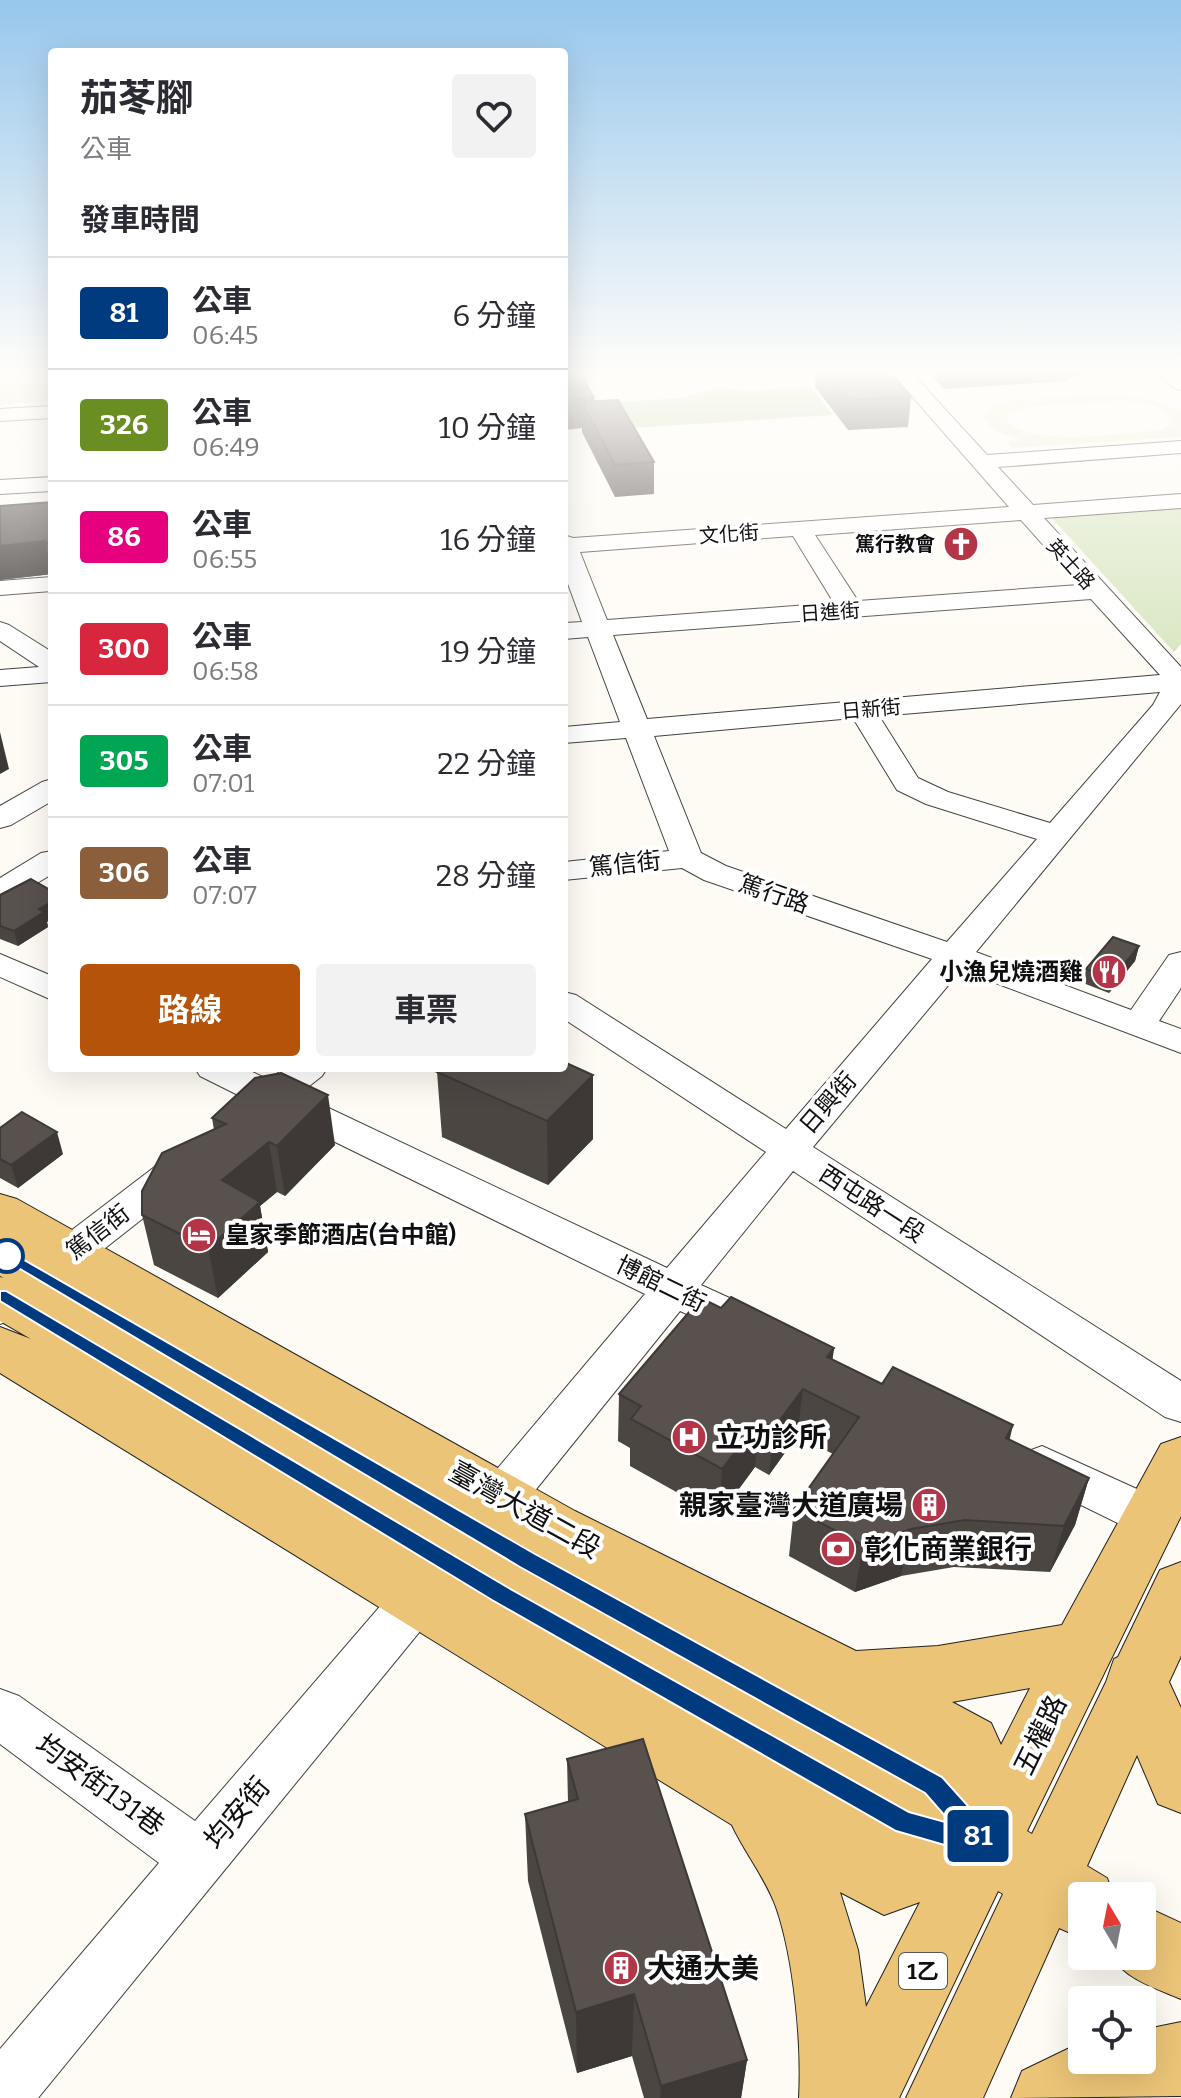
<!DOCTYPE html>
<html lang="zh-TW">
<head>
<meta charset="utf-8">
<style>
  :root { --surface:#fff; --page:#f2f2f3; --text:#2b2b33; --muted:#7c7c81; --line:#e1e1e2; --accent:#b45309 }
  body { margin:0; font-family:Bitter,"Noto Sans TC",serif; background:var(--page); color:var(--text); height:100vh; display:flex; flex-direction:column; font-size:30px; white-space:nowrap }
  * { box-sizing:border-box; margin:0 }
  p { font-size:26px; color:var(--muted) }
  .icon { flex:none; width:44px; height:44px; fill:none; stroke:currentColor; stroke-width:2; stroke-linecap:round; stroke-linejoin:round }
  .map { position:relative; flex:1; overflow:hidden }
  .panel { position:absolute; left:48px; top:48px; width:520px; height:1024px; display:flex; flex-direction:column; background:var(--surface); border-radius:8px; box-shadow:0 8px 32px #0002 }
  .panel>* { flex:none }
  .badge { padding:0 16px; border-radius:6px; font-size:28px; line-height:52px }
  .needle { width:52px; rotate:350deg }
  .fabs { position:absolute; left:1068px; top:1882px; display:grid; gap:16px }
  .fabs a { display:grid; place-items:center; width:88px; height:88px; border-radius:8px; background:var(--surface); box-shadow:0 8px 32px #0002; font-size:40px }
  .map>.badge { position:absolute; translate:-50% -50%; box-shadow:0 0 0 4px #fff }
  h2 { padding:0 32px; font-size:30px; line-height:72px }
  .round { display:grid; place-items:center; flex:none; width:84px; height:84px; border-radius:8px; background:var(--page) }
  .overview { display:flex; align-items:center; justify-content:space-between; height:136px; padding:0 32px }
  h1 { font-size:38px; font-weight:700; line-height:60px }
  .action { display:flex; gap:16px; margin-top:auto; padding:16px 32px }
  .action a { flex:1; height:92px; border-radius:8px; background:var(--accent); color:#fff; font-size:32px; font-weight:700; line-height:92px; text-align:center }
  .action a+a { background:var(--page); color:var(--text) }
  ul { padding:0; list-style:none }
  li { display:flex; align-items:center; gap:24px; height:112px; padding:0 32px; border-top:2px solid var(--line) }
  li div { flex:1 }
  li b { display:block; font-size:30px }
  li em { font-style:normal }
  li .badge { min-width:88px; font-weight:700; text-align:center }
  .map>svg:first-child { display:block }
</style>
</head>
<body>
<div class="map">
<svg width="1181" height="2098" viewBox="0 0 1181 2098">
  <rect width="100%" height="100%" fill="#fefbf5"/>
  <g fill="#d8e6c0">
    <path d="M 0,371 L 52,371 L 52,401 L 0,405 Z"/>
    <path d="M 1181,506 L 1181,644 L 1174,652 L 1050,516 Z"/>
  </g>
  <path fill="#bed5a1" d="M 810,386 L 833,415 L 602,430 L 590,404 L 681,398 L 716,388 L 754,391 Z"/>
  <path fill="#e7eed1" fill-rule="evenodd" d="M 1103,394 L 1147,398 L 1181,410 L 1181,437 L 1012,448 L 1006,442 L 1021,440 L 996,431 L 983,419 L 989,407 L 1012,400 ZM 1121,401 C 1139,402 1165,404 1173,422 L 1163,430 C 1128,432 1029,449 1007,420 L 1009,414 L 1026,407 Z"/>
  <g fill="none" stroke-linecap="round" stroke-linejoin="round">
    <defs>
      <g id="minor">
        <path d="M 890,371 L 910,371 L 987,455 L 1181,441 L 1181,453 L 998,467 L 1033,505 L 1181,494 L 1181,508 L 1044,518 L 1181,667 L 1181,704 L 976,952 L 1131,1010 L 1169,955 L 1181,952 L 1181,988 L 1159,1021 L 1181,1029 L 1181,1053 L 961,970 L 813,1147 L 1181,1381 L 1181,1422 L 1165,1417 L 793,1171 L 701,1285 L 758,1311 L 764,1323 L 758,1335 L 743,1339 L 680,1311 L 504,1529 L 487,1535 L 470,1529 L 463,1515 L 470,1501 L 645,1294 L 276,1113 L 257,1122 L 244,1118 L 238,1109 L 246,1099 L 200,1076 L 195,1068 L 244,1068 L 269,1080 L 285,1068 L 327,1068 L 322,1076 L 299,1094 L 667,1268 L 766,1152 L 564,1019 L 564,992 L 576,995 L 786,1129 L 932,959 L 704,880 L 682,868 L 564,880 L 564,862 L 669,851 L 626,738 L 564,743 L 564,727 L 620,722 L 588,637 L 564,639 L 564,623 L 582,622 L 564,573 L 564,535 L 573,538 L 1009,507 ZM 1021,520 L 1079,585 L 858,601 L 815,535 ZM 793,536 L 834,603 L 607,620 L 580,552 ZM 1091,599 L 1160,675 L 647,719 L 613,635 ZM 1160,692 L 1153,705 L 1050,823 L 948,792 L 918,778 L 879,716 ZM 853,718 L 897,790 L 926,804 L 1037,839 L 947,942 L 726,866 L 701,853 L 654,736 Z"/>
        <path d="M 1173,371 L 1181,375 L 1181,390 L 1174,388 L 1162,377 Z"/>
        <path d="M 52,406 L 52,418 L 0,421 L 0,409 Z"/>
        <path d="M 52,477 L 52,491 L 0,494 L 0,480 Z"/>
        <path d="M 52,577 L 52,591 L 0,595 L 0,581 Z"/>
        <path d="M 0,622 L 9,625 L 52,652 L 52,682 L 0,686 L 0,670 L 39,667 L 0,641 Z"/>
        <path d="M 52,779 L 52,801 L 11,825 L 0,828 L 0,806 L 42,782 Z"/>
        <path d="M 52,851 L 52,874 L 11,899 L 0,902 L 0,878 L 41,853 Z"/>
        <path d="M 0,954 L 52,976 L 52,1000 L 0,977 Z"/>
        <path d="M 179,1155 L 193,1159 L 198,1169 L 193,1179 L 15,1319 L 0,1324 L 0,1285 L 165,1159 Z"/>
        <path d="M 1042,1446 L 1170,1504 L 1177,1518 L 1170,1532 L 1153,1538 L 1136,1532 L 1026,1478 L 1019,1465 L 1026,1452 Z"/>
        <path d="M 431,1560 L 448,1567 L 456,1582 L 448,1597 L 38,2098 L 0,2098 L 0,2049 L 159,1863 L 0,1744 L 0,1689 L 19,1696 L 195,1821 L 414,1567 Z"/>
      </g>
      <g id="major">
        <path d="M 0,1194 L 17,1199 L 575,1511 L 856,1651 L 938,1646 L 1062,1625 L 1161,1444 L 1181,1437 L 1181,1516 L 1027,1831 L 1032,1834 L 1106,1682 L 1114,1659 L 1118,1657 L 1160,1570 L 1181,1562 L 1181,1656 L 1169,1682 L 1181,1708 L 1181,1813 L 1158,1804 L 1137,1755 L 1087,1866 L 1107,1878 L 1114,1896 L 1082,1896 L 1082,1938 L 1059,1928 L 983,2098 L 906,2098 L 1003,1894 L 998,1891 L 899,2098 L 799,2098 C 802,2043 794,1959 776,1907 C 766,1879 745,1853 732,1825 L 0,1373 L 0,1327 L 31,1339 L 0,1321 L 0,1277 L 4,1278 L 0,1276 ZM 1030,1688 L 1001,1745 L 991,1723 L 952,1702 ZM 840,1892 L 884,1915 L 920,1902 L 866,2007 L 858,1950 Z"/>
        <path d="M 1142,1905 L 1181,1923 L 1181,1999 C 1160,1990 1122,1978 1113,1956 L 1142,1956 Z"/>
        <path d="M 1181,2022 L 1181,2096 L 1011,2098 L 1022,2071 L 1082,2042 L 1082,2060 L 1142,2060 L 1142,2030 Z"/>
      </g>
    </defs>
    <use href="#minor" stroke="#434343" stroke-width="2"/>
    <use href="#major" stroke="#212121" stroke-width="2"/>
    <use href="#minor" fill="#fff" fill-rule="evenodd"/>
    <use href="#major" fill="#ebc477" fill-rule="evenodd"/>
  </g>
  <g fill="#4c4643">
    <path d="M 816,371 L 890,371 L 911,397 L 908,427 L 848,430 L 815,387 Z"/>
    <path d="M 928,371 L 1081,371 L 1080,376 L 1068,377 L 1067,381 L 944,389 Z"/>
    <path d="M 564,373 L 594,398 L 594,401 L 654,462 L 654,494 L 615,497 L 582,432 L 582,428 L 564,430 Z"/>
    <path d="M 52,502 L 52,574 L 0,580 Z"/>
    <path d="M 0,895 L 47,922 L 48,927 L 18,946 L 0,939 Z"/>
    <path d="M 1139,946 L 1135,961 L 1109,993 L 1083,983 L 1086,969 Z"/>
    <path d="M 436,1068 L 564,1068 L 593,1075 L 593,1139 L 548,1185 L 442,1137 L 437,1072 L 440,1070 Z"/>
    <path d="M 212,1118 L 335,1145 L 285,1196 L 277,1192 L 260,1206 L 268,1252 L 218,1298 L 154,1265 L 142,1215 L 214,1130 Z"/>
    <path d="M 0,1128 L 63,1154 L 18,1188 L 0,1178 Z"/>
    <path d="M 721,1308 L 834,1348 L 832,1360 L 882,1384 L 1010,1440 L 1089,1478 L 1075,1525 L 1050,1572 L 954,1567 L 901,1576 L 855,1592 L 789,1556 L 794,1509 L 833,1454 L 797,1436 L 769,1475 L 755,1467 L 719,1516 L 630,1466 L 630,1448 L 618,1441 L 619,1394 Z"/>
    <path d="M 567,1759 L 747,2060 L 741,2098 L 644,2098 L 632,2056 L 577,2073 L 528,1881 L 525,1814 L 568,1802 Z"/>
  </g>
  <g fill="#3e3937">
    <path d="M 1069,371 L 1081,371 L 1080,376 L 1068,377 Z"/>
    <path d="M 45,541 L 52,574 L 0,580 L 0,546 Z"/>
    <path d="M 0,732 L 9,769 L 0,774 Z"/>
    <path d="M 52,902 L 52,919 L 47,922 L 48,927 L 18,946 L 14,931 L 39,909 Z"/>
    <path d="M 1139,946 L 1135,961 L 1109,993 L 1113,978 Z"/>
    <path d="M 593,1075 L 593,1139 L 548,1185 L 547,1121 Z"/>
    <path d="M 328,1095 L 335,1145 L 285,1196 L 277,1146 Z"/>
    <path d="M 57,1132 L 63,1154 L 18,1188 L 11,1165 Z"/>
    <path d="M 269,1142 L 277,1192 L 260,1206 L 268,1252 L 218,1298 L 208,1248 L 222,1180 Z"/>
    <path d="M 834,1348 L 828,1395 L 827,1357 Z"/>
    <path d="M 803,1389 L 797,1436 L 769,1475 L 774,1428 Z"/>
    <path d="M 760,1420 L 755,1467 L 719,1516 L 722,1469 Z"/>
    <path d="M 1013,1425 L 1002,1472 L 1006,1438 Z"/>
    <path d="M 1089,1478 L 1075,1525 L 1050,1572 L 1064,1526 Z"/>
    <path d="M 911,1529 L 901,1576 L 855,1592 L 863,1545 Z"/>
    <path d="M 634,1994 L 632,2056 L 577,2073 L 576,2012 Z"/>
    <path d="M 747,2060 L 741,2098 L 660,2098 L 661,2086 Z"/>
  </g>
  <g fill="#58514e" stroke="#3e3937" stroke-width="2">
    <path d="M 827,371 L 890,371 L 911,397 L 850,400 Z"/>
    <path d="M 580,372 L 594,398 L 564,400 L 564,373 Z"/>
    <path d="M 618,400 L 654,462 L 615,465 L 582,402 Z"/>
    <path d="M 52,502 L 52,544 L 48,544 L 45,541 L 0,546 L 0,506 Z"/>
    <path d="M 31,879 L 52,891 L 52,902 L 39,909 L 44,912 L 14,931 L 0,926 L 0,895 Z"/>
    <path d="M 1113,937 L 1139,946 L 1113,978 L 1086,969 Z"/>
    <path d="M 564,1062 L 593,1075 L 547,1121 L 437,1072 L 442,1068 L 564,1068 Z"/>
    <path d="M 281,1073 L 328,1095 L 277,1146 L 269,1142 L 222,1180 L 260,1202 L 208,1248 L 142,1215 L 142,1191 L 162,1153 L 226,1124 L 212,1118 L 255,1078 Z"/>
    <path d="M 22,1112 L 57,1132 L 11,1165 L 0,1159 L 0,1128 Z"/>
    <path d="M 731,1297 L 834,1348 L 827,1357 L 882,1384 L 893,1367 L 1013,1425 L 1006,1438 L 1089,1478 L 1064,1526 L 965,1520 L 911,1529 L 863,1545 L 794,1509 L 859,1417 L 803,1389 L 774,1428 L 760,1420 L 722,1469 L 631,1419 L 641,1406 L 619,1394 L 701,1298 L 721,1308 Z"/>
    <path d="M 643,1739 L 747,2060 L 661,2086 L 634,1994 L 576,2012 L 525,1814 L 578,1799 L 567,1759 Z"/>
  </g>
  <linearGradient id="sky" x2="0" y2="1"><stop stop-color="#97c7ec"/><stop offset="0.56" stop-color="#fffdfa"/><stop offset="1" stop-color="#fffdfa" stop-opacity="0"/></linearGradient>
  <rect width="1181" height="665" fill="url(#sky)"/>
  <path fill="#003b80" stroke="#fff" stroke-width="2" d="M 0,1246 L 535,1554 L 942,1777 L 995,1836 L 998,1845 L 995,1853 L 986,1857 L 896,1831 L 492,1600 L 0,1301 L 0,1291 L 6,1291 L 507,1587 L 909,1812 L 952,1824 L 925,1793 L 520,1567 L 0,1257 Z"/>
  <defs>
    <symbol id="church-disc" viewBox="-11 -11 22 22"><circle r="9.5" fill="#b43547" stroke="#fff"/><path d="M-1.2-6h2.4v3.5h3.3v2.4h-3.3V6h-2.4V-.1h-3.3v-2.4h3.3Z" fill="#fff"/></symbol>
    <symbol id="restaurant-disc" viewBox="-11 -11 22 22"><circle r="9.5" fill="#b43547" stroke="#fff"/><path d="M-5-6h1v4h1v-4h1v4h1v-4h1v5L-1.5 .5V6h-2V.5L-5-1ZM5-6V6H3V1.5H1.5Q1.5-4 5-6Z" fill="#fff"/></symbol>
    <symbol id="hotel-disc" viewBox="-11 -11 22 22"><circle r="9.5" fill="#b43547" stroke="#fff"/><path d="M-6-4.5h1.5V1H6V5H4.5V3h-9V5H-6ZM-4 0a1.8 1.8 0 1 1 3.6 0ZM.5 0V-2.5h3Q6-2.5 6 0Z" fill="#fff"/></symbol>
    <symbol id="hospital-disc" viewBox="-11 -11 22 22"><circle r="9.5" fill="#b43547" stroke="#fff"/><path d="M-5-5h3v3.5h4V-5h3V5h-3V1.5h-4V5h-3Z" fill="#fff"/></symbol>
    <symbol id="building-disc" viewBox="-11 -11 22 22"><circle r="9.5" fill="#b43547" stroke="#fff"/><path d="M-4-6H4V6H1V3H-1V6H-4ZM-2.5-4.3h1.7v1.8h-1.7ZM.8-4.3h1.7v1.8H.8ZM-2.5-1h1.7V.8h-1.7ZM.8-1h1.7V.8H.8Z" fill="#fff"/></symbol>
    <symbol id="bank-disc" viewBox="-11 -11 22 22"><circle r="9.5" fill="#b43547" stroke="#fff"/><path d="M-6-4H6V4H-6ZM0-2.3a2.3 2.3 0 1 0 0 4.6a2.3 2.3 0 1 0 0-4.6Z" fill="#fff"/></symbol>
  </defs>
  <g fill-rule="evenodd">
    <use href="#church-disc" x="941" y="524" width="40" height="40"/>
    <use href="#restaurant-disc" x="1089" y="952" width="40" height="40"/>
    <use href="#hotel-disc" x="179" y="1215" width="40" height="40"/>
    <use href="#hospital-disc" x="669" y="1417" width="40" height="40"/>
    <use href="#building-disc" x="909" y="1485" width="40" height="40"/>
    <use href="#bank-disc" x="818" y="1529" width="40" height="40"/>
    <use href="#building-disc" x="601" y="1948" width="40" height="40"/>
  </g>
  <circle fill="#fff" stroke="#003b80" stroke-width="4" cx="7" cy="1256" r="16"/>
  <g text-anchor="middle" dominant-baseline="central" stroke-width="8" stroke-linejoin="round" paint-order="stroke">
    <g font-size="20" fill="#101010" stroke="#fff">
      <text transform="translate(729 534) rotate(-4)">文化街</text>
      <text transform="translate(1071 564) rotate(48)">英士路</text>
      <text transform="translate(830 612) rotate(-4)">日進街</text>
      <text transform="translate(871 709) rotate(-5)">日新街</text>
    </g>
    <g font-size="20" font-weight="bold" fill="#101010" stroke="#fff" text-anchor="end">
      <text x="935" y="544">篤行教會</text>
    </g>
    <rect fill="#fff" stroke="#585858" stroke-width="2" x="899" y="1953" width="48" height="36" rx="6"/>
    <g font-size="22" font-weight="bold" fill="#101010">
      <text x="923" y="1971">1乙</text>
    </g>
    <g font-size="24" fill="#101010" stroke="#fff">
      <text transform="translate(625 864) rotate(-6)">篤信街</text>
      <text transform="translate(774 894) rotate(19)">篤行路</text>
      <text transform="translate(828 1103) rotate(-49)">日興街</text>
      <text transform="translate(872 1204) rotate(33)">西屯路一段</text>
      <text transform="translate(98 1232) rotate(-38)">篤信街</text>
      <text transform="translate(661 1284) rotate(26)">博館二街</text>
    </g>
    <g font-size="24" font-weight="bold" fill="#101010" stroke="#fff" text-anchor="end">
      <text x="1083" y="972">小漁兒燒酒雞</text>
      <text x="225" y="1235" text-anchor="start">皇家季節酒店(台中館)</text>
    </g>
    <g font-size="28" font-weight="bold" fill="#101010" stroke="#fff" text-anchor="start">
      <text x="715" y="1437">立功診所</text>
      <text x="903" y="1505" text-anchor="end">親家臺灣大道廣場</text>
      <text x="864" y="1549">彰化商業銀行</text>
      <text x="647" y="1968">大通大美</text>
    </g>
    <g font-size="28" fill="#101010" stroke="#fff">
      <text transform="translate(525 1510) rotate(29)">臺灣大道二段</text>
      <text transform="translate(1040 1735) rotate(-64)">五權路</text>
      <text transform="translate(100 1785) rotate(36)">均安街131巷</text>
      <text transform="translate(237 1813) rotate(-50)">均安街</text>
    </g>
  </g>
</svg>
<div class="fabs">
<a><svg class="needle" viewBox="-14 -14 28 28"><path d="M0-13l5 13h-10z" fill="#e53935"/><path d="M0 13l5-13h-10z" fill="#7c7c81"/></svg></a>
<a><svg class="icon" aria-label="locate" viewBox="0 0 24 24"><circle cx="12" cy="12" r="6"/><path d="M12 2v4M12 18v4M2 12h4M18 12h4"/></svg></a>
</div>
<b class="badge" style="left:978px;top:1836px;background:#003b80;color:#fff">81</b>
<section class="panel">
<div class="overview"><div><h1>茄苳腳</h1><p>公車</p></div><a class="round"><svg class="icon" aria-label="heart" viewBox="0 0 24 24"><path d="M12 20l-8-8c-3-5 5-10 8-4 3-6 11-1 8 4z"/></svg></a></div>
<h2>發車時間</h2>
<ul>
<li><span class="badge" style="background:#003b80;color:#fff">81</span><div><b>公車</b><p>06:45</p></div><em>6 分鐘</em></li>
<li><span class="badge" style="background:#6b8e23;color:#fff">326</span><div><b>公車</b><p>06:49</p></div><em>10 分鐘</em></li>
<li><span class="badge" style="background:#e6007e;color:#fff">86</span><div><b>公車</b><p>06:55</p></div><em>16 分鐘</em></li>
<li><span class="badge" style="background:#d7263d;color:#fff">300</span><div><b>公車</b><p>06:58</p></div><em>19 分鐘</em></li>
<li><span class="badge" style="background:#00a651;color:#fff">305</span><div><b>公車</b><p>07:01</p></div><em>22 分鐘</em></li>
<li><span class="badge" style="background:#8b5e3c;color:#fff">306</span><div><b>公車</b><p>07:07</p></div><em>28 分鐘</em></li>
</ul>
<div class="action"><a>路線</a><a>車票</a></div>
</section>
</div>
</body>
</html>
